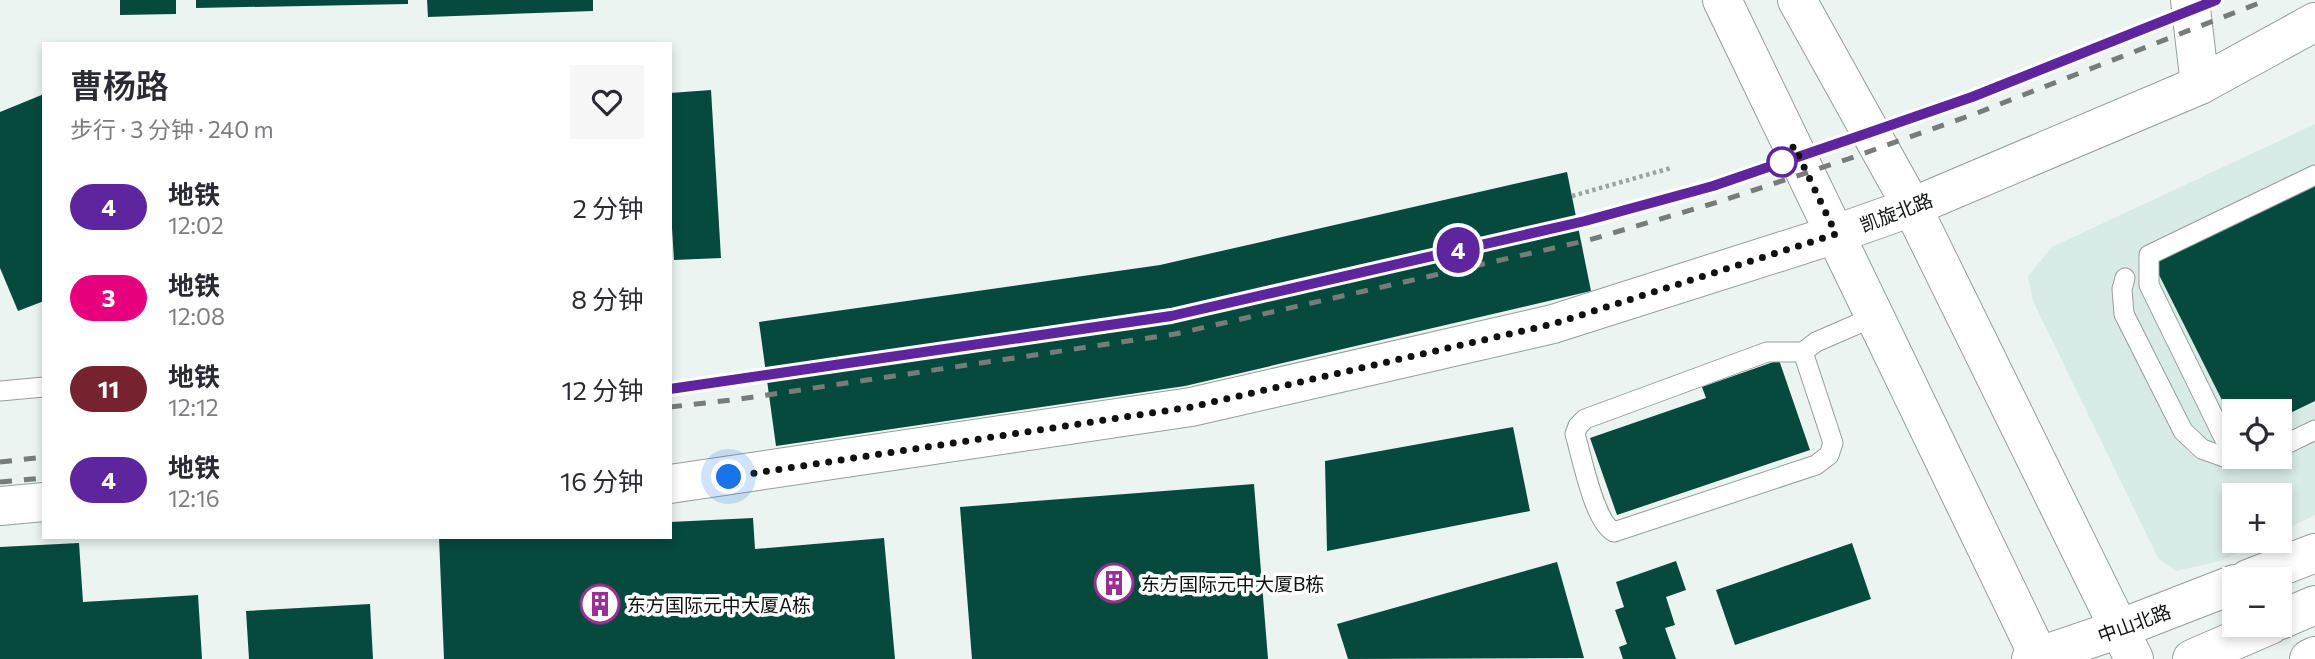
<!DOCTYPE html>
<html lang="zh">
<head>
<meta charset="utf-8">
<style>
  :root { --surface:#fff; --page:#f7f7f7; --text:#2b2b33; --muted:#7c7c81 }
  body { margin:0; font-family:Commissioner,"Noto Sans SC",sans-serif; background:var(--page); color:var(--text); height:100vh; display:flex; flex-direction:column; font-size:26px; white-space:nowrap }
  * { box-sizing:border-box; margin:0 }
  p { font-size:23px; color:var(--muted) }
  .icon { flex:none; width:38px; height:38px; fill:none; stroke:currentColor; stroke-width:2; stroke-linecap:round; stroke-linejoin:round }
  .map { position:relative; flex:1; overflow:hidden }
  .side { position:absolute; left:42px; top:42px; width:630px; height:497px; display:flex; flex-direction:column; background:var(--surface); border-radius:0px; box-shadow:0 4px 10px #0003 }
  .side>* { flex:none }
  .badge { padding:0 14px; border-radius:23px; font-size:24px; line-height:46px }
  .controls { position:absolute; left:2222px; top:399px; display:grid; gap:14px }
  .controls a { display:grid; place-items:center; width:70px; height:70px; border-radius:0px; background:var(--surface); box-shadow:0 4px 10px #0003; font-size:35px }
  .you { position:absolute; width:35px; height:35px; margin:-18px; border:5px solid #fff; border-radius:50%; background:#1a73e8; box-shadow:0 0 0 10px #1a73e833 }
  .map>.badge { position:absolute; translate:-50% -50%; box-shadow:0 0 0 4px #fff }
  .round { display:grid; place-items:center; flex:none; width:74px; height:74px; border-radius:0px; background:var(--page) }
  .head { display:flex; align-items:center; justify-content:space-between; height:119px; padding:0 28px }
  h1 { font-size:33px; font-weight:600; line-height:52px }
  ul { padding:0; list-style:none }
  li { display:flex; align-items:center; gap:21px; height:91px; padding:0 28px }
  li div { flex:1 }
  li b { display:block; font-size:26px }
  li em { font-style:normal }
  li .badge { min-width:77px; font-weight:700; text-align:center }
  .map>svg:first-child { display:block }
</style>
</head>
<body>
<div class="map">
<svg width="2315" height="659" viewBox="0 0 2315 659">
  <rect width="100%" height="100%" fill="#ebf4f1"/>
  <path fill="#d9ebe6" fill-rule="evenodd" d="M 2315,124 L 2315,515 L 2280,532 L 2280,495 L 2235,495 L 2235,541 L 2261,541 L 2220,561 L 2176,571 L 2158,558 L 2033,301 L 2028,276 L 2052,247 ZM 2235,411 L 2280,411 L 2280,457 L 2235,457 Z"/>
  <g fill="#064a3d">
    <path d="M 120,0 L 176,0 L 176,14 L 120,15 Z"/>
    <path d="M 196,0 L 408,0 L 408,4 L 196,8 Z"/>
    <path d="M 427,0 L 593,0 L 593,11 L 428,17 Z"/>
    <path d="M 711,90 L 721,258 L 674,260 L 670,196 L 670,93 Z"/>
    <path d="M 44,94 L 44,301 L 18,311 L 0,268 L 0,112 Z"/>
    <path d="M 1567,172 L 1591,291 L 1185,386 L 776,446 L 759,322 L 1160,265 Z"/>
    <path d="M 2315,175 L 2315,401 L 2280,418 L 2280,411 L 2235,411 L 2235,426 L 2149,255 Z"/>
    <path d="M 1779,360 L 1810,450 L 1617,515 L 1590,438 L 1706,398 L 1702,387 Z"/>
    <path d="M 1513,427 L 1530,511 L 1327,551 L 1325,461 Z"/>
    <path d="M 1254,484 L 1268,659 L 972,659 L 960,507 Z"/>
    <path d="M 753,518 L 755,549 L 884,538 L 895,659 L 444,659 L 439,537 L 670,537 L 670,522 Z"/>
    <path d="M 79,543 L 83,602 L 198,595 L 202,659 L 0,659 L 0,547 Z"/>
    <path d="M 1852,543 L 1871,599 L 1735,645 L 1716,590 Z"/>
    <path d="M 1676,561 L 1686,590 L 1666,597 L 1675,625 L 1665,628 L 1676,659 L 1623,659 L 1619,647 L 1627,644 L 1615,610 L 1624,607 L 1616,582 Z"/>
    <path d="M 1557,562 L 1584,658 L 1348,659 L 1337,624 Z"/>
    <path d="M 370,604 L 373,659 L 249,659 L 246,611 Z"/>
  </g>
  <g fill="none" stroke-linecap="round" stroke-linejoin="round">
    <defs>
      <g id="service">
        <path d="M 2125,278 L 2122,289 L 2124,314 L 2183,431 L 2202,449 L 2227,458 L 2244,457"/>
        <path d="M 1803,352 L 1767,352 L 1585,419 L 1578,426 L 1575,434 C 1582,457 1594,522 1614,532 L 1816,465 L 1829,455 L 1833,443 L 1803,352 L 1816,342 L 1876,316"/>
        <path d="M 0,391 L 44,387"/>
        <path d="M 2235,445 L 2224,438 L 2149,285 L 2149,255 L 2315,175"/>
        <path d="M 2280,447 L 2315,430"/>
      </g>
      <g id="minor">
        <path d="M 2190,0 L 2200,85"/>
        <path d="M 670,484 L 1191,407 L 1553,324 L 1836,234 L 1912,207 L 2200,85 L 2315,22"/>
        <path d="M 0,506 L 44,502"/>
      </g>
      <g id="primary">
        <path d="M 1722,0 L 2040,659"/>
        <path d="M 1797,0 L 1912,207 L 2134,659"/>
        <path d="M 2248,579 L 2315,553"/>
        <path d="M 2031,659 L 2119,629 L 2235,584"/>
      </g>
      <g id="trunk">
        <path d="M 2280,620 L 2315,605"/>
        <path d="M 2192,659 L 2270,625"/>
        <path d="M 2309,659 L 2315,656"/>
      </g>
    </defs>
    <use href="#service" stroke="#949d9a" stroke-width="21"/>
    <use href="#minor" stroke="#949d9a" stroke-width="40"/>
    <use href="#primary" stroke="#949d9a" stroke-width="40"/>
    <use href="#trunk" stroke="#949d9a" stroke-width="40"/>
    <path stroke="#9ca3a0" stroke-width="4.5" stroke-dasharray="3.5 3.5" stroke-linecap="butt" d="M 1572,196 L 1671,168"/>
    <use href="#service" stroke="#fff" stroke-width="19"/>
    <use href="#minor" stroke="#fff" stroke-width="38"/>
    <use href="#primary" stroke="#fff" stroke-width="38"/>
    <use href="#trunk" stroke="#fff" stroke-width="38"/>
    <g stroke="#777c7b" stroke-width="5" stroke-dasharray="12 12" stroke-linecap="butt">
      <path d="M 670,389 L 1171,316 L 1585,221 L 1713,186 L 1972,97 L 2216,0"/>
      <path d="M 670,407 L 740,399 L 1175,334 L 1589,240 L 1718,202 L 1848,159 L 1977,113 L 2267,0"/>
      <path d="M 0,462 L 44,457"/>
      <path d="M 0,482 L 44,478"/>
    </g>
  </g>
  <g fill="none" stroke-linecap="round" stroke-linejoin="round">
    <defs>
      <path id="line" d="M 670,389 L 1171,316 L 1585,221 L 1713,186 L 1868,133 L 1972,97 L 2216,0"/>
    </defs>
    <use href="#line" stroke="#fff" stroke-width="16"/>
    <use href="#line" stroke="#5f259f" stroke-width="10"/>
    <path stroke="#0f1211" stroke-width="7" stroke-dasharray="0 12.6" d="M 729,477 L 1191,407 L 1553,324 L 1836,234 L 1794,146 L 1782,162"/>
  </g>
  <defs>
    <symbol id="building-ring" viewBox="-11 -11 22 22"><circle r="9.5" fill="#fff" stroke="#983094" stroke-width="1.5"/><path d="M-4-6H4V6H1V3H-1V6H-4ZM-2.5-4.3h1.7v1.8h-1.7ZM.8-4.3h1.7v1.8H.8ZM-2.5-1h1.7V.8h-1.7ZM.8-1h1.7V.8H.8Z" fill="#983094"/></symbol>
  </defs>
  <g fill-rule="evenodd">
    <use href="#building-ring" x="1092" y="561" width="44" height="44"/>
    <use href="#building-ring" x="578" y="582" width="44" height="44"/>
  </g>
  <circle fill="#fff" stroke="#5f259f" stroke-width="3.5" cx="1782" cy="162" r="14"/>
  <g text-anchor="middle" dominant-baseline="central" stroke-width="7" stroke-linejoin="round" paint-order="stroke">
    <g font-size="19" fill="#0f1211" stroke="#fff">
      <text transform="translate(1896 212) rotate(-21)">凯旋北路</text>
      <text transform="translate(2134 623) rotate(-20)">中山北路</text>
    </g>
    <g font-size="19" fill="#0f1211" stroke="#fff" text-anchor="start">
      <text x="1141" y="583">东方国际元中大厦B栋</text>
      <text x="627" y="604">东方国际元中大厦A栋</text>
    </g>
  </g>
</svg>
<div class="controls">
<a><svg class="icon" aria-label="locate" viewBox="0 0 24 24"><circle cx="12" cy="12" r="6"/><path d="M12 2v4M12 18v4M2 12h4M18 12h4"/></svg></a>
<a>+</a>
<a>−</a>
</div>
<div class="you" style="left:729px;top:477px"></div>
<b class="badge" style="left:1458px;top:250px;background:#5f259f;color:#fff">4</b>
<section class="side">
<div class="head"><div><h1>曹杨路</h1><p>步行 · 3 分钟 · 240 m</p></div><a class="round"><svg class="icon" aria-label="heart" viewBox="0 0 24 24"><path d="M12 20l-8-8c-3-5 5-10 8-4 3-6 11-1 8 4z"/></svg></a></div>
<ul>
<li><span class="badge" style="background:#5f259f;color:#fff">4</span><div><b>地铁</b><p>12:02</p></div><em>2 分钟</em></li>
<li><span class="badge" style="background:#e6007e;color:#fff">3</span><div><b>地铁</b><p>12:08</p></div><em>8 分钟</em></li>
<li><span class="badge" style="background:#76232f;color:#fff">11</span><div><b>地铁</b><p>12:12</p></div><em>12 分钟</em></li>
<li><span class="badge" style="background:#5f259f;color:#fff">4</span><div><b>地铁</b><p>12:16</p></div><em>16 分钟</em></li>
</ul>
</section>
</div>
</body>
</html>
